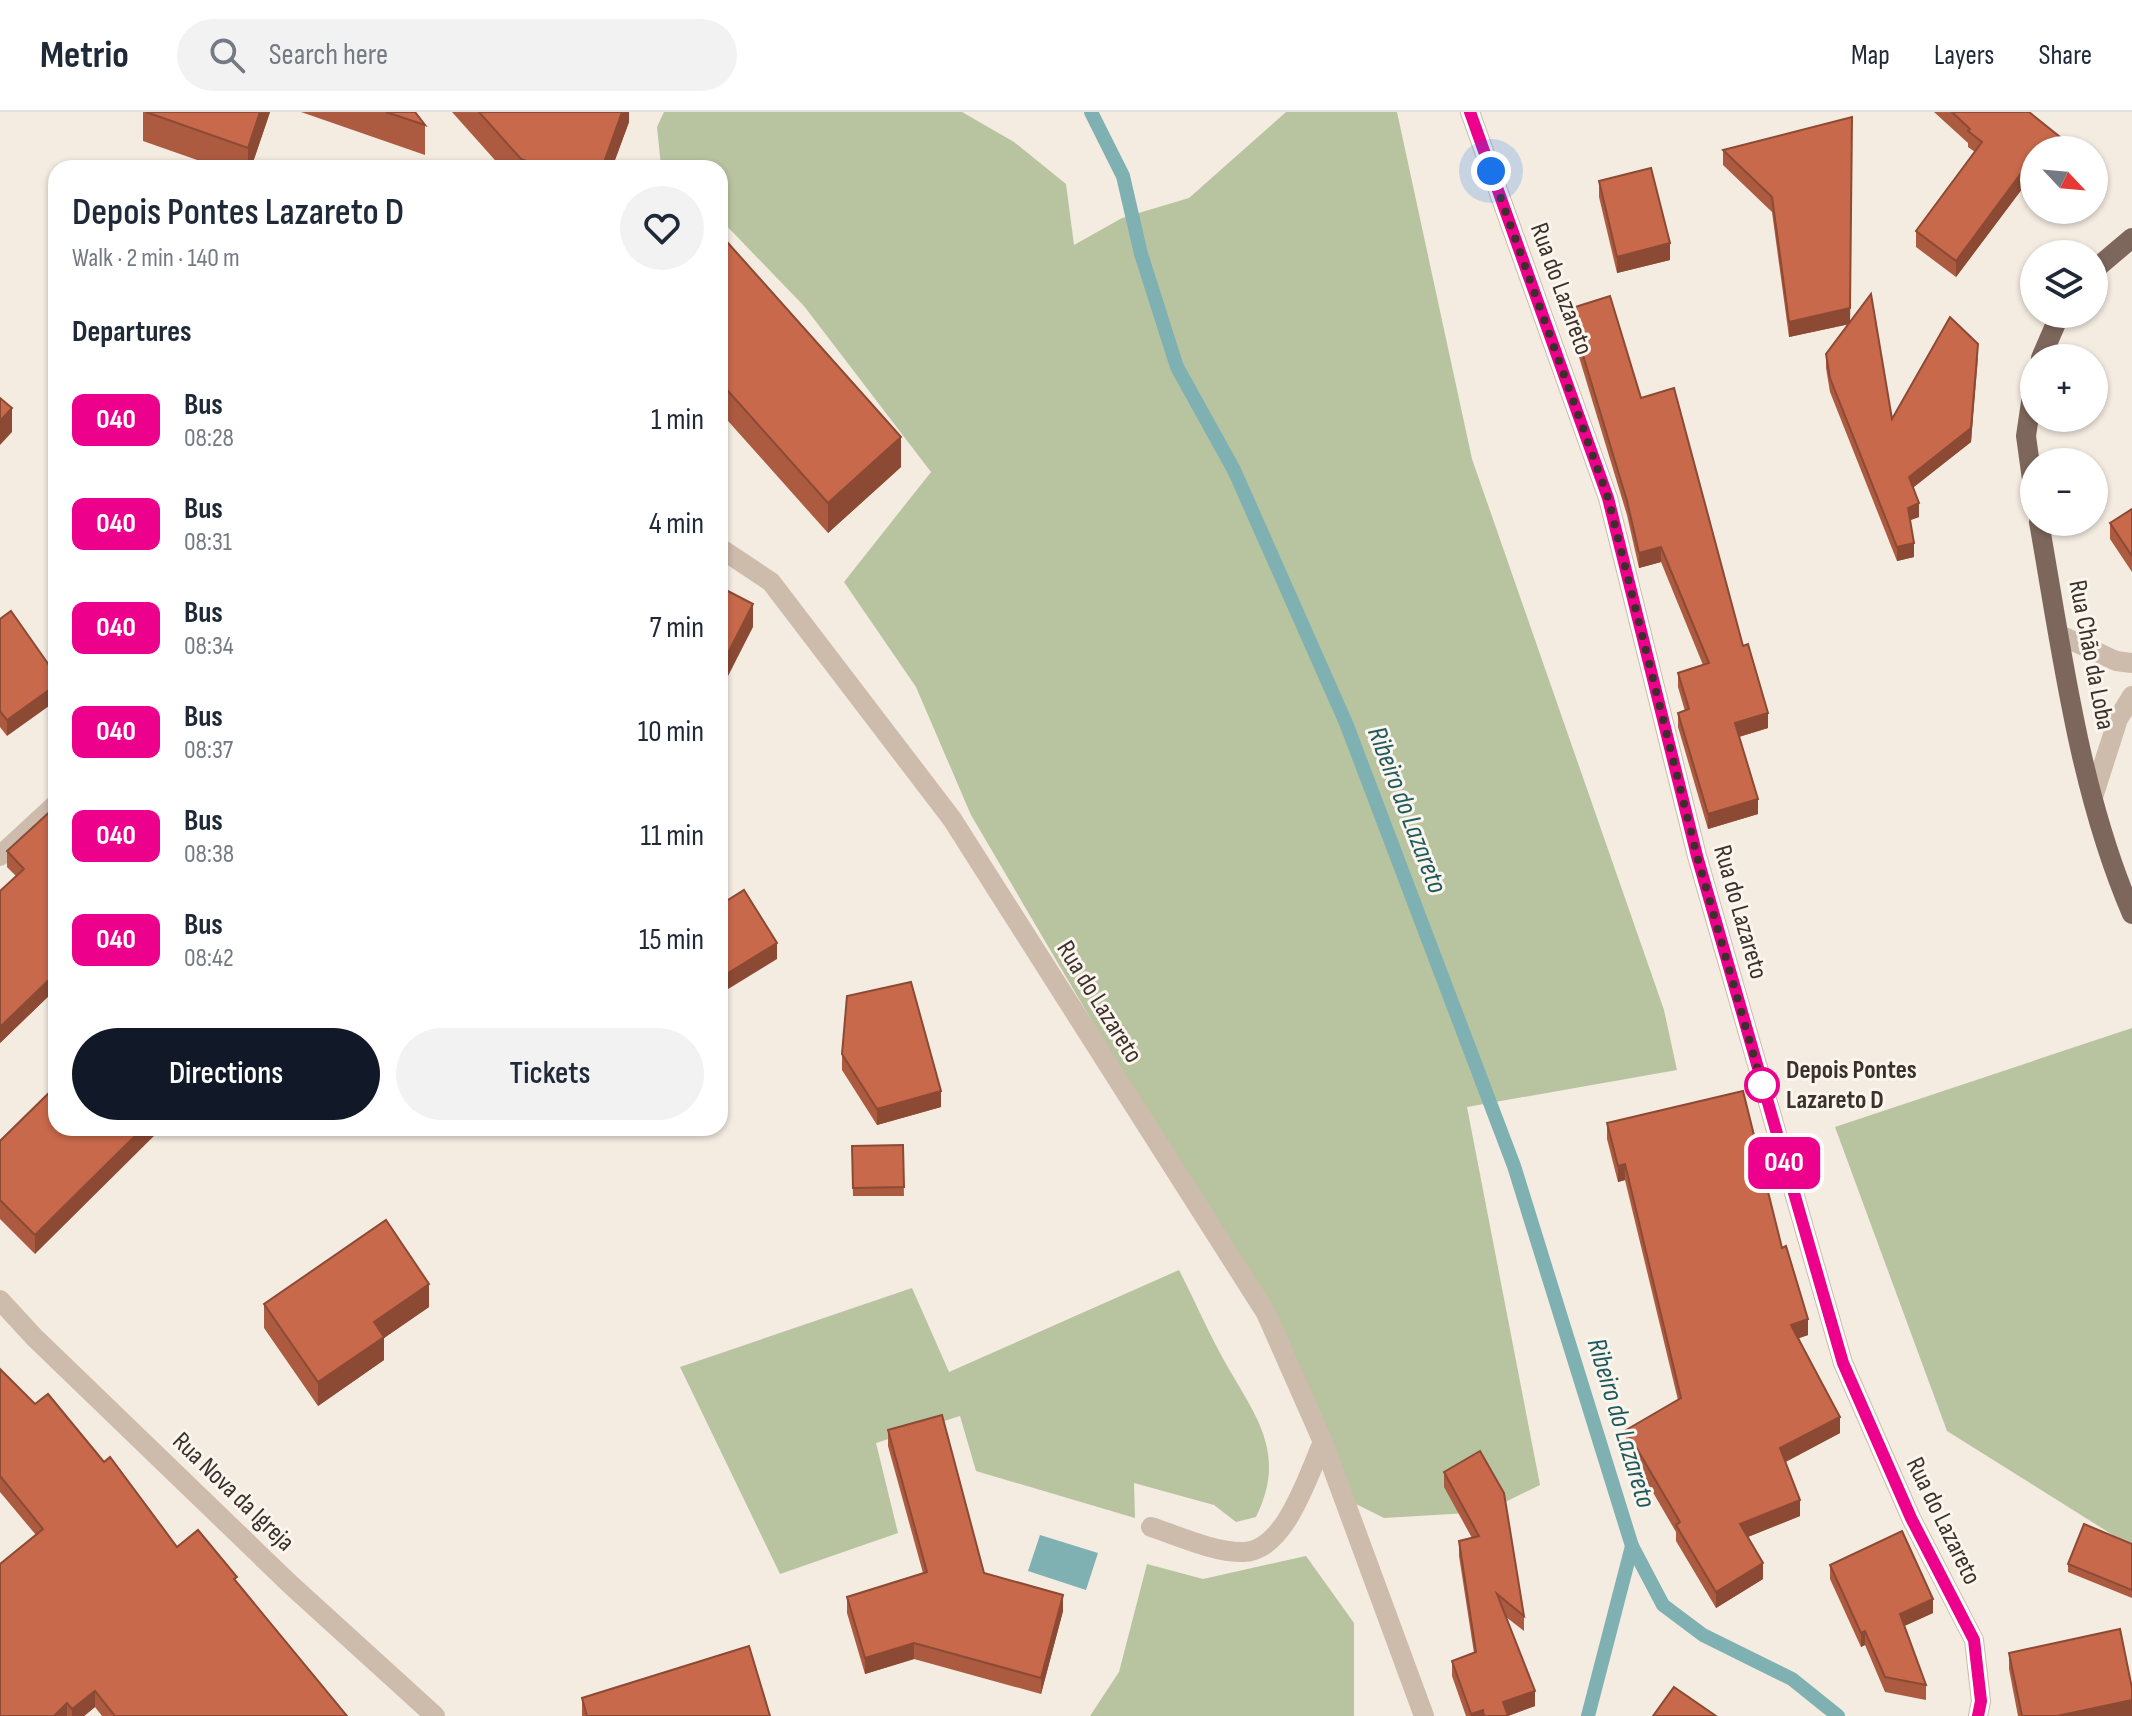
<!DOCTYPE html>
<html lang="en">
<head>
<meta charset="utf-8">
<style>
  :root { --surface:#fff; --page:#f2f2f3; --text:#1f2937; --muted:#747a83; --line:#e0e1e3; --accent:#111827 }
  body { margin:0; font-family:"Sofia Sans Condensed",sans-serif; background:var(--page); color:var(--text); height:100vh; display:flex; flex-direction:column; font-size:30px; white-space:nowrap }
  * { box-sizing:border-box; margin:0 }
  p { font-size:26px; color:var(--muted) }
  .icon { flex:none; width:44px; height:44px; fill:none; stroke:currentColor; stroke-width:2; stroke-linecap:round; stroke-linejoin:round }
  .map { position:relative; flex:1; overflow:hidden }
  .details { position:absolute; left:48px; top:48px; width:680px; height:976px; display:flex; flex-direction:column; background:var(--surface); border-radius:24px; box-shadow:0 2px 6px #0004 }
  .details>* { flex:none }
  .badge { padding:0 16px; border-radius:12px; font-size:28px; line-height:52px }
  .needle { width:52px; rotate:116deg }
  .fabs { position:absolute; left:2020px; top:24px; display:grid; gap:16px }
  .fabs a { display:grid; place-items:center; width:88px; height:88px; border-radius:50%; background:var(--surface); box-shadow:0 2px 6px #0004; font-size:40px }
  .you { position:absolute; width:40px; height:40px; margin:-20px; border:6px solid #fff; border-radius:50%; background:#1a73e8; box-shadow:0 0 0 12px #1a73e833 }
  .map>.badge { position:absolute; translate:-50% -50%; box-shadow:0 0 0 4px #fff }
  h2 { padding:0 24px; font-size:30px; line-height:72px }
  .round { display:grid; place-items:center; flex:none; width:84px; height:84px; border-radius:42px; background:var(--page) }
  .headline { display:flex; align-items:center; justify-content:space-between; height:136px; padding:0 24px }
  h1 { font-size:38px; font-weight:600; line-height:60px }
  .action { display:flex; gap:16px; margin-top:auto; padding:16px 24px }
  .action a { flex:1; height:92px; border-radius:48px; background:var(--accent); color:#fff; font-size:32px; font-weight:600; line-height:92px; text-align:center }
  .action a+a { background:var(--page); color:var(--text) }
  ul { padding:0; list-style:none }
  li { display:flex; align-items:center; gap:24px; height:104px; padding:0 24px }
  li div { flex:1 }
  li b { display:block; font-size:30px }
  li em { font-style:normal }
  li .badge { min-width:88px; font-weight:700; text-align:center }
  header { display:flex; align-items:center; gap:48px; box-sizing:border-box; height:112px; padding:0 40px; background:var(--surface); border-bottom:2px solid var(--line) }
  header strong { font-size:38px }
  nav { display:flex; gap:44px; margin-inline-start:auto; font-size:28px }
  .search { width:560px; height:72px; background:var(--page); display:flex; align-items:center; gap:20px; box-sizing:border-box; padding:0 28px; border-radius:44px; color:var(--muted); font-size:30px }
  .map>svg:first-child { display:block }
</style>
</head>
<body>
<header>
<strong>Metrio</strong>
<div class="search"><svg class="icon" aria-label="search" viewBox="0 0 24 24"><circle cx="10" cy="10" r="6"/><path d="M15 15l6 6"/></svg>Search here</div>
<nav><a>Map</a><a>Layers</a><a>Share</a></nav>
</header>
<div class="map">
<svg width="2132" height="1604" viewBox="0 0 2132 1604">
  <rect width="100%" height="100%" fill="#f4ebe1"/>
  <g fill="#b8c4a0">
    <path d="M 664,0 L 962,0 L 1014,30 L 1066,72 L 1074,133 L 1122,106 L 1189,86 L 1286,0 L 1397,0 L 1472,347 L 1664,898 L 1677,958 L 1467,995 L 1540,1373 L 1485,1400 L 1384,1406 L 1348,1388 L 1264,1202 L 971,703 L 916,575 L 844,470 L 931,360 L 804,194 L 720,107 L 720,56 L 661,54 L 657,15 Z"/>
    <path d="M 2132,916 L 2132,1435 L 1947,1319 L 1835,1015 Z"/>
    <path d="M 1179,1158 C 1195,1189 1209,1222 1226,1252 C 1257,1306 1287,1342 1256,1405 L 1236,1410 L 1214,1393 L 1134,1371 L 1135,1406 L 976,1359 L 960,1304 L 876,1331 L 898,1421 L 780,1462 L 680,1255 L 912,1176 L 949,1260 Z"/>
    <path d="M 1306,1444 L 1354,1511 L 1354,1604 L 1090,1604 L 1119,1560 L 1147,1452 L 1203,1467 Z"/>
  </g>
  <path fill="#7fb0b2" d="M 1040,1423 L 1098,1441 L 1086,1478 L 1028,1459 Z"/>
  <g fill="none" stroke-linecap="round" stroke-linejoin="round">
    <g stroke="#7fb0b2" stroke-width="14">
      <path d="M 1091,0 L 1123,64 L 1141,142 L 1177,255 L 1234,358 L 1346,611 L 1514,1054 L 1632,1434 L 1588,1604"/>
      <path d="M 1632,1434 L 1663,1493 L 1703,1523 L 1792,1567 L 1838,1604"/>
    </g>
    <g stroke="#cdbbac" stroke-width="20">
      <path d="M 1470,0 L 1608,386 L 1697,744 L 1843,1251 L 1911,1406 L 1974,1528 L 1981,1589 L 1978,1604"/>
      <path d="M 720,436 L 771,470 L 952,707 L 1266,1201 L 1323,1330 L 1424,1604"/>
      <path d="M 2060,523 L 2116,549 L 2132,551"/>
      <path d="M 2093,685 L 2118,607 L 2132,584"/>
      <path d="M 0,744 L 56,692"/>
      <path d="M 0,1188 L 34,1225 L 291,1473 L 435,1604"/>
      <path d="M 1151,1415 C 1179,1424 1213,1440 1242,1440 C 1285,1441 1308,1363 1323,1330"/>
    </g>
    <g stroke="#7d675c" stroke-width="20">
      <path d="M 2094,158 L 2132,126"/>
      <path d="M 2041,246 L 2060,202"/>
      <path d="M 2034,270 L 2026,324 L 2034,382"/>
      <path d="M 2039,410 C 2062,540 2079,679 2132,802"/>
    </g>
  </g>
  <g fill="#ac5a40">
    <path d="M 143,0 L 270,0 L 251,56 L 220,56 L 143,29 Z"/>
    <path d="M 301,0 L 415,0 L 425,13 L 425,43 Z"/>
    <path d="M 452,0 L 629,0 L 629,10 L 612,56 L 502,56 Z"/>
    <path d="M 1934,0 L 2029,0 L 2060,38 L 2034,38 L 2034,75 L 2029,82 L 2022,77 L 1956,165 L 1916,135 L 1916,119 L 1975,40 L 1968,35 L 1968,31 Z"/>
    <path d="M 1852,5 L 1850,210 L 1892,307 L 1978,246 L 1971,330 L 1913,375 L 1919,405 L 1910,408 L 1914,445 L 1897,449 L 1830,280 L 1826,256 L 1826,242 L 1849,212 L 1789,225 L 1772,100 L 1723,53 L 1723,38 Z"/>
    <path d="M 1599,69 L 1670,148 L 1617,161 L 1599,85 Z"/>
    <path d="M 720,122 L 901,355 L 828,421 L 720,300 Z"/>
    <path d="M 1569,197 L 1641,286 L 1743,534 L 1768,616 L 1739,625 L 1758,702 L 1708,717 L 1678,615 L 1678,601 L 1685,599 L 1678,575 L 1678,561 L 1703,553 L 1661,450 L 1639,456 L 1627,403 L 1569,212 Z"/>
    <path d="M 2132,397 L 2132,460 L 2110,427 L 2110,411 Z"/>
    <path d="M 11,499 L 7,624 L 0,615 L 0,507 Z"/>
    <path d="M 56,694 L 56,877 L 0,931 L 16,764 L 7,755 L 7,739 Z"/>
    <path d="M 842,942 L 941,995 L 877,1013 L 842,958 Z"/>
    <path d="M 56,974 L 35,1142 L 0,1107 L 0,1029 Z"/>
    <path d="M 1607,1011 L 1782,1136 L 1808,1223 L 1799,1226 L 1840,1321 L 1785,1350 L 1800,1404 L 1748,1425 L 1763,1467 L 1716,1496 L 1676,1429 L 1676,1420 L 1626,1334 L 1626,1318 L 1678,1288 L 1625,1068 L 1618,1070 L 1607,1027 Z"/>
    <path d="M 903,1033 L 904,1084 L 853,1084 L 852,1034 Z"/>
    <path d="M 264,1192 L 429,1195 L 384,1226 L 384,1248 L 318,1294 L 264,1216 Z"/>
    <path d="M 0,1257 L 35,1292 L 104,1350 L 177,1435 L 237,1470 L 347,1604 L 102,1604 L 95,1595 L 84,1604 L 0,1604 L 36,1423 L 0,1380 Z"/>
    <path d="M 888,1318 L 984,1461 L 1063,1499 L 1041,1582 L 914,1547 L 865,1562 L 847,1501 L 847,1485 L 923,1461 L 888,1334 Z"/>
    <path d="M 1444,1360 L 1524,1504 L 1524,1519 L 1506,1505 L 1535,1594 L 1508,1604 L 1466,1604 L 1452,1564 L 1452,1549 L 1474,1541 L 1459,1444 L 1459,1429 L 1472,1426 L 1444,1375 Z"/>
    <path d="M 2132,1432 L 2132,1486 L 2068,1460 L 2068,1452 Z"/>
    <path d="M 1830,1453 L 1933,1501 L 1904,1514 L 1926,1573 L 1926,1588 L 1885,1580 L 1865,1533 L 1861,1535 L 1830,1467 Z"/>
    <path d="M 2009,1541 L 2132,1604 L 2018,1604 L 2009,1557 Z"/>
    <path d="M 582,1586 L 770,1604 L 582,1604 Z"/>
  </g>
  <g fill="#8c4a34">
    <path d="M 260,0 L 270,0 L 251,56 L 248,56 L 248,36 Z"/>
    <path d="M 622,0 L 629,0 L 629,10 L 612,56 L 602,56 Z"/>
    <path d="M 1852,21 L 1850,212 L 1789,225 L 1789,210 Z"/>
    <path d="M 2060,25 L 2060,38 L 2050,38 Z"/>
    <path d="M 2034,59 L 2034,75 L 2029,82 L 2029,65 Z"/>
    <path d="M 2022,60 L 2022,77 L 1956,165 L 1956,149 Z"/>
    <path d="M 1670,131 L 1670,148 L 1617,161 L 1617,145 Z"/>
    <path d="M 1978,232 L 1971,330 L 1909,379 L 1909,365 Z"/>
    <path d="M 12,296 L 12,320 L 0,333 L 0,309 Z"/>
    <path d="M 901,325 L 901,355 L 828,421 L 828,391 Z"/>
    <path d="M 1919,391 L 1919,405 L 1908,409 L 1908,396 Z"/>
    <path d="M 1914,431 L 1914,445 L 1897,449 L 1897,435 Z"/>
    <path d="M 1661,435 L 1661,450 L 1639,456 L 1639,441 Z"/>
    <path d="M 753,492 L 753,515 L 726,568 L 720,574 L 720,551 Z"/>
    <path d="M 56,573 L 56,589 L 7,624 L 7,608 Z"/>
    <path d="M 1768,601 L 1768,616 L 1735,626 L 1735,611 Z"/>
    <path d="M 1758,687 L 1758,702 L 1708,717 L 1708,702 Z"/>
    <path d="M 56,816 L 56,832 L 50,821 Z"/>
    <path d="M 777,831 L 777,847 L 720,882 L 720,866 Z"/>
    <path d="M 56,861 L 56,877 L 0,931 L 0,915 Z"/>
    <path d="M 941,979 L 941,995 L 877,1013 L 877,997 Z"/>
    <path d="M 143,1016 L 162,1016 L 35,1142 L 35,1123 Z"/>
    <path d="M 1625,1052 L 1625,1068 L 1618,1070 L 1618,1054 Z"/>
    <path d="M 429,1172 L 429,1195 L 384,1226 L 384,1248 L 318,1294 L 318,1270 L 374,1210 Z"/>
    <path d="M 1808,1207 L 1808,1223 L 1791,1229 L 1791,1213 Z"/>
    <path d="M 1840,1305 L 1840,1321 L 1780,1353 L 1780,1336 Z"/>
    <path d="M 1800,1388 L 1800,1404 L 1740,1428 L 1740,1412 Z"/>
    <path d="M 1763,1451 L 1763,1467 L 1716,1496 L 1716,1480 Z"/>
    <path d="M 1063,1483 L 1063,1499 L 1041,1582 L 1041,1566 Z"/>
    <path d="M 1933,1487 L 1933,1501 L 1900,1516 L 1900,1502 Z"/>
    <path d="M 1865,1519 L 1865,1533 L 1861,1535 L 1861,1521 Z"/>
    <path d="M 914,1531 L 914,1547 L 865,1562 L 865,1546 Z"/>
    <path d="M 95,1579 L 95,1595 L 84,1604 L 72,1604 L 72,1597 Z"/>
    <path d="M 1535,1579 L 1535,1594 L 1508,1604 L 1503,1590 Z"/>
    <path d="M 2132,1588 L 2132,1604 L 2057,1604 Z"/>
    <path d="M 67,1591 L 67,1604 L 54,1604 Z"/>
    <path d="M 1483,1598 L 1483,1604 L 1471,1604 L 1471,1602 Z"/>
  </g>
  <g fill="#c8694b" stroke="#8c4a34" stroke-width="2">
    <path d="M 146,0 L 260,0 L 248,36 Z"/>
    <path d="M 386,0 L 415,0 L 425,13 Z"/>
    <path d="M 479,0 L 622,0 L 602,56 L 546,56 L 521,47 Z"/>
    <path d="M 1952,0 L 2029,0 L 2060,25 L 2050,38 L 2034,38 L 2034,59 L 2029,65 L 2022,60 L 1956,149 L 1916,119 L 1982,30 L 1968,19 L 1970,17 Z"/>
    <path d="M 1852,5 L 1850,196 L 1789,210 L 1772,85 L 1723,38 Z"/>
    <path d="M 657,50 L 662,56 L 650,56 Z"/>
    <path d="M 1651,56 L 1670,131 L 1617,145 L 1599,69 Z"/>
    <path d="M 720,122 L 901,325 L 828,391 L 720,270 Z"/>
    <path d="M 1871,182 L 1892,307 L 1950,205 L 1978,232 L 1971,316 L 1909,365 L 1919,391 L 1908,396 L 1914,431 L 1897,435 L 1830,266 L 1826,242 Z"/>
    <path d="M 1610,184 L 1641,286 L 1674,276 L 1743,534 L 1748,532 L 1768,601 L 1735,611 L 1758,687 L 1708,702 L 1678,601 L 1689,597 L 1678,561 L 1709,551 L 1661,435 L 1639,441 L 1627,389 L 1569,197 Z"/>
    <path d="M 0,286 L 12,296 L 0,309 Z"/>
    <path d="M 2132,397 L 2132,444 L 2110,411 Z"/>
    <path d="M 720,475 L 753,492 L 726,545 L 720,551 Z"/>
    <path d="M 11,499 L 56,563 L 56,573 L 7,608 L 0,599 L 0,507 Z"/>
    <path d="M 56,694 L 56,816 L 50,821 L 56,828 L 56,861 L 0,915 L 0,779 L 24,757 L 7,739 Z"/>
    <path d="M 744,778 L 777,831 L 720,866 L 720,793 Z"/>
    <path d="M 911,870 L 941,979 L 877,997 L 842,942 L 847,884 Z"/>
    <path d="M 56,974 L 56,1016 L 143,1016 L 35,1123 L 0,1088 L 0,1029 Z"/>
    <path d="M 1743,979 L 1782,1136 L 1786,1134 L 1808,1207 L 1791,1213 L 1840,1305 L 1780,1336 L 1800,1388 L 1740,1412 L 1763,1451 L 1716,1480 L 1676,1413 L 1680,1410 L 1626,1318 L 1681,1286 L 1625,1052 L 1618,1054 L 1607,1011 Z"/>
    <path d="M 903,1033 L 904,1075 L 853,1076 L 852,1034 Z"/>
    <path d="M 386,1108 L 429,1172 L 374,1210 L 384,1225 L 318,1270 L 264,1192 Z"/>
    <path d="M 0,1257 L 35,1292 L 48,1282 L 104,1350 L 110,1345 L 177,1435 L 198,1418 L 237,1465 L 234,1467 L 347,1604 L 115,1604 L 95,1579 L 72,1597 L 67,1591 L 54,1604 L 0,1604 L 0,1452 L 43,1417 L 0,1364 Z"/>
    <path d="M 942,1303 L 984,1461 L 1063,1483 L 1041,1566 L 914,1531 L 865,1546 L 847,1485 L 927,1460 L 888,1318 Z"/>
    <path d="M 1480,1339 L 1504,1381 L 1524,1504 L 1497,1482 L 1535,1579 L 1503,1590 L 1508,1604 L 1484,1604 L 1483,1598 L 1471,1602 L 1452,1549 L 1476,1540 L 1459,1429 L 1479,1424 L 1444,1360 Z"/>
    <path d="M 2084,1412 L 2132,1432 L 2132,1478 L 2068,1452 Z"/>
    <path d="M 1902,1419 L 1933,1487 L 1900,1502 L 1926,1573 L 1885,1565 L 1865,1519 L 1861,1521 L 1830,1453 Z"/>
    <path d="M 2120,1517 L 2132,1576 L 2132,1588 L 2057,1604 L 2022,1604 L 2009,1541 Z"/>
    <path d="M 749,1534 L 770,1604 L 587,1604 L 582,1586 Z"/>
    <path d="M 1674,1575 L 1716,1604 L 1653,1604 Z"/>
  </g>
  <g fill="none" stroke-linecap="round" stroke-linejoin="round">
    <defs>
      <path id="line" d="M 1470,0 L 1608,386 L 1697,744 L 1843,1251 L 1911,1406 L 1974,1528 L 1981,1589 L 1978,1604"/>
    </defs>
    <use href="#line" stroke="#fff" stroke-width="18"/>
    <use href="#line" stroke="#ec008c" stroke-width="12"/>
    <path stroke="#3b302b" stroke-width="8" stroke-dasharray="0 14.4" d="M 1491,59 L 1608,386 L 1697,744 L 1764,980 L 1762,973"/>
  </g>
  <circle fill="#fff" stroke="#ec008c" stroke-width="4" cx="1762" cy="973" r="16"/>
  <g text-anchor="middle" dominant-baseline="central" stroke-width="6" stroke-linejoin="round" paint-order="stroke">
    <g font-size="26" fill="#3b302b" stroke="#fbf5ee">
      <text transform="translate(1561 177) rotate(70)">Rua do Lazareto</text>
      <text transform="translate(2091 543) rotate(79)">Rua Chão da Loba</text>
      <text transform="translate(1740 800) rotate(74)">Rua do Lazareto</text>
      <text transform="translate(1099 890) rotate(58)">Rua do Lazareto</text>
      <text transform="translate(233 1380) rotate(44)">Rua Nova da Igreja</text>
      <text transform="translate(1943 1409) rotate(64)">Rua do Lazareto</text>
    </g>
    <g font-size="26" font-weight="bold" fill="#3b302b" stroke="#fbf5ee" text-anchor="start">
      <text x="1786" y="958">Depois Pontes<tspan x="1786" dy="30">Lazareto D</tspan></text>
    </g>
    <g font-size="28" font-style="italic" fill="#1f5a5e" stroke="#fbf5ee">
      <text transform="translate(1407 698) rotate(69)">Ribeiro do Lazareto</text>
      <text transform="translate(1621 1311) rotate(73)">Ribeiro do Lazareto</text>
    </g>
  </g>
</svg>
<div class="fabs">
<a><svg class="needle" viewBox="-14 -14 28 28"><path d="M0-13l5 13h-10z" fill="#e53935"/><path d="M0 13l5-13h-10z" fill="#747a83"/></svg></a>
<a><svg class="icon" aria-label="layers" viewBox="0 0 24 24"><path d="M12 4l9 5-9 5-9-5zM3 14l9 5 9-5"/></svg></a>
<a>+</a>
<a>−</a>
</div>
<div class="you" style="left:1491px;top:59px"></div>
<b class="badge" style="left:1784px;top:1051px;background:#ec008c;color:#fff">040</b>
<section class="details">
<div class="headline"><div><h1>Depois Pontes Lazareto D</h1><p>Walk · 2 min · 140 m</p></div><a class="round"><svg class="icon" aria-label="heart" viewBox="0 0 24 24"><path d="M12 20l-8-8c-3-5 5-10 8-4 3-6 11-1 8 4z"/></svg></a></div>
<h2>Departures</h2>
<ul>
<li><span class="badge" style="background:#ec008c;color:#fff">040</span><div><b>Bus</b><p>08:28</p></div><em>1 min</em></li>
<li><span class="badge" style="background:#ec008c;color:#fff">040</span><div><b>Bus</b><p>08:31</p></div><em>4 min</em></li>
<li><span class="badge" style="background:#ec008c;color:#fff">040</span><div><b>Bus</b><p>08:34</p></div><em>7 min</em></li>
<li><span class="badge" style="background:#ec008c;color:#fff">040</span><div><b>Bus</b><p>08:37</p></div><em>10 min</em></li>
<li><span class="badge" style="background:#ec008c;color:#fff">040</span><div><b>Bus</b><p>08:38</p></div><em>11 min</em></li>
<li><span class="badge" style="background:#ec008c;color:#fff">040</span><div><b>Bus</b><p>08:42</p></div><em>15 min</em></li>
</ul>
<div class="action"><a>Directions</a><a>Tickets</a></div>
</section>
</div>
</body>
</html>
